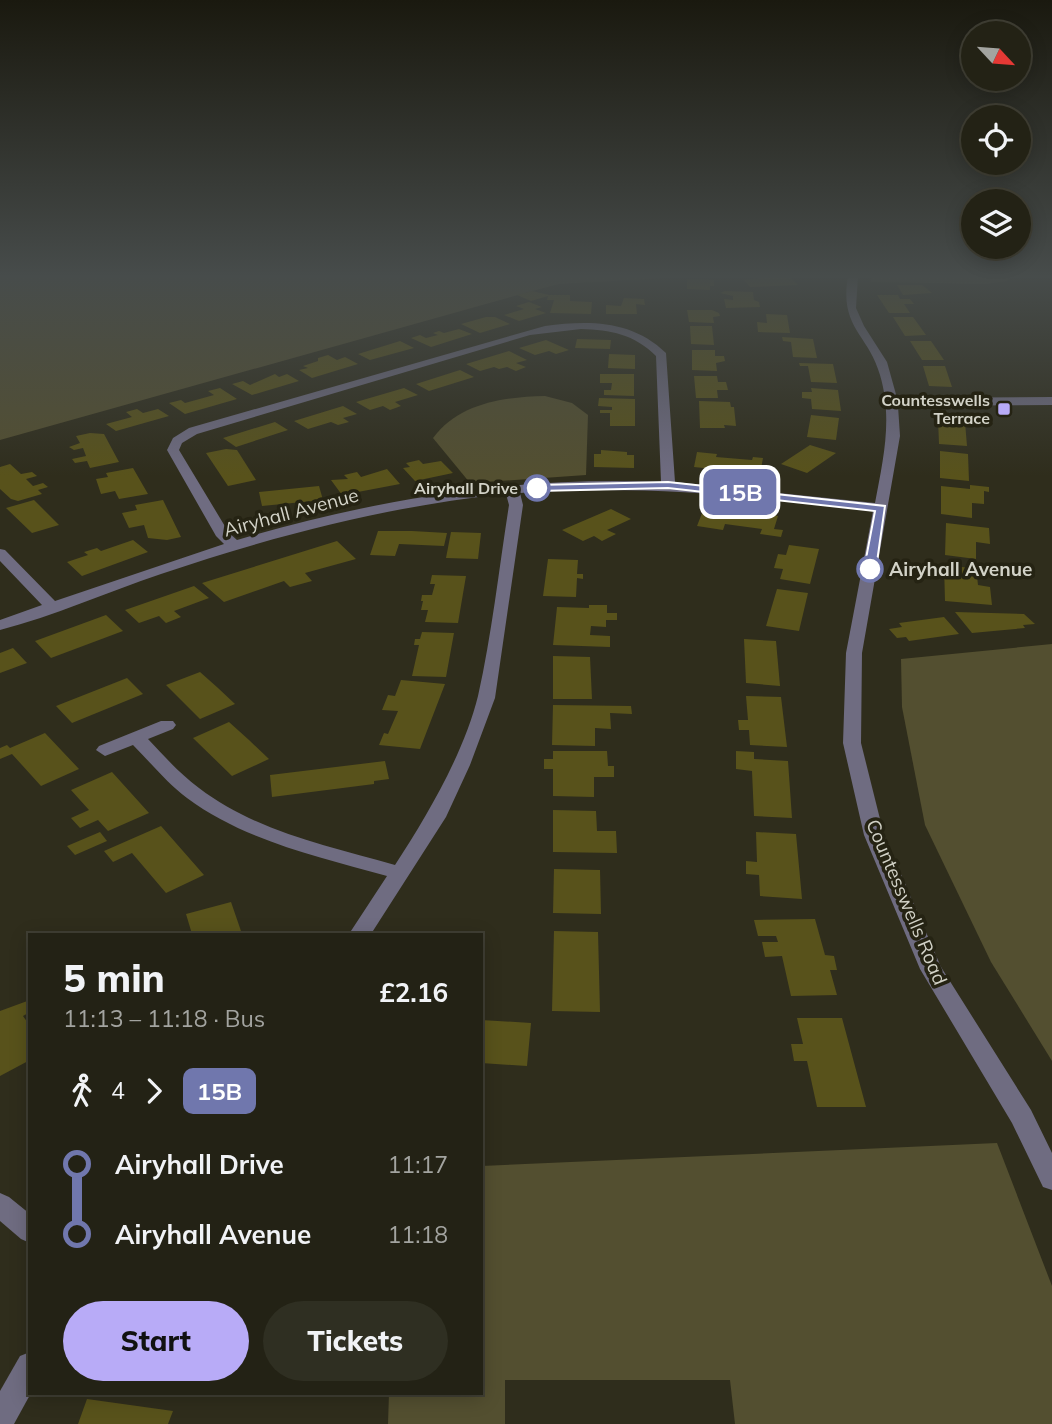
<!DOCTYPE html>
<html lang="en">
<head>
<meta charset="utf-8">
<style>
  :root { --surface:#232215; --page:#2f2f22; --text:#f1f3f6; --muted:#a3a4a0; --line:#403f34; --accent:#b8abf7 }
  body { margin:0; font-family:Mulish,sans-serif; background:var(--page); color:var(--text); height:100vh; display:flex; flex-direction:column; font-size:26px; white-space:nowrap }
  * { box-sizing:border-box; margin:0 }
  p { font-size:23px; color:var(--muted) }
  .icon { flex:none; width:38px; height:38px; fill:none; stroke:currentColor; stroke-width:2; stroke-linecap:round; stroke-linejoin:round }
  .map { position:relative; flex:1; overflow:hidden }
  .sheet { position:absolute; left:28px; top:933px; width:455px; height:462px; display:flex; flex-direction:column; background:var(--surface); border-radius:0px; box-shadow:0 4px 18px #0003,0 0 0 2px var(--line) }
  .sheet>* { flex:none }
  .badge { padding:0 14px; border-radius:10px; font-size:24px; line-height:46px }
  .needle { width:46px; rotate:116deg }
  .controls { position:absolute; left:961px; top:21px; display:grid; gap:14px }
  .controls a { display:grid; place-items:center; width:70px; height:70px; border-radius:50%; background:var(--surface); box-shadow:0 4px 18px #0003,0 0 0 2px var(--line); font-size:35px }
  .map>.badge { position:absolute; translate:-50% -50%; box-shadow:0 0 0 4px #fff }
  .legs { display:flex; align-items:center; gap:10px; height:77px; padding:0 35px; font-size:23px }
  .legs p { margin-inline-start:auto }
  .head { display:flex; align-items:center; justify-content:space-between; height:119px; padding:0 35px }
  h1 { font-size:38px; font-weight:800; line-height:52px }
  .action { display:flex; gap:14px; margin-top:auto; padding:14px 35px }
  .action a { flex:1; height:80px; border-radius:42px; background:var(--accent); color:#111; font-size:28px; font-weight:800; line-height:80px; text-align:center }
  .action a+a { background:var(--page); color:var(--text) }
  ul { padding:0 35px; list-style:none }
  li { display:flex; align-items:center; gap:24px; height:70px; font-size:26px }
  li i { display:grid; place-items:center; width:10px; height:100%; margin:0 9px; background:currentColor }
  li i::after { content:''; width:18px; height:18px; margin:-9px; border:5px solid; border-radius:50%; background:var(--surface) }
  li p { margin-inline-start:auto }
  li:first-child i { background:linear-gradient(#0000 50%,currentColor 0) }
  li:last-child i { background:linear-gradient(currentColor 50%,#0000 0) }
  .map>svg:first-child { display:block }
</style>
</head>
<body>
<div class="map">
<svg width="1052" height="1424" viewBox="0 0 1052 1424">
  <rect width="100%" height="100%" fill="#2f2d1c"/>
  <g fill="#534f30">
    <path d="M 0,276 L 700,276 L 559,284 L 536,290 L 0,440 Z"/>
    <path d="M 871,276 L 1009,276 L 1007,281 L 986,284 L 871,282 Z"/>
    <path d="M 545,396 L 572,403 L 588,415 L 586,475 L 470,483 L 433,438 C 459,403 504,397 545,396 Z"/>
    <path d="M 1052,644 L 1052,1061 L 991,962 L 925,825 L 902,707 L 901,659 Z"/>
    <path d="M 997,1143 L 1052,1286 L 1052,1424 L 735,1424 L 730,1380 L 505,1380 L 505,1424 L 388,1424 L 389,1393 L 481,1393 L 481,1166 Z"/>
  </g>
  <g fill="#58521b">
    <path d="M 776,276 L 791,278 L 798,285 L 750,287 L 744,280 Z"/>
    <path d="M 687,279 L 714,280 L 714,286 L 710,286 L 710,290 L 687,289 Z"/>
    <path d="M 897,285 L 922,285 L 932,293 L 903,295 Z"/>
    <path d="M 532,291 L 549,295 L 570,295 L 570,301 L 592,302 L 591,314 L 550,313 L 554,300 L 547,300 L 548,296 L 531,301 L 517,295 Z"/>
    <path d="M 725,291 L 753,292 L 754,300 L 759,302 L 760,307 L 726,308 L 724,299 L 733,300 L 733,296 L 720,293 Z"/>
    <path d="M 877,295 L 898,295 L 900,299 L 910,299 L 914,304 L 904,304 L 910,313 L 889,313 Z"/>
    <path d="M 624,298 L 644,299 L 645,305 L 636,304 L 637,314 L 606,314 L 606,305 L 621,306 Z"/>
    <path d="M 529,302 L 542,307 L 535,309 L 546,313 L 519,321 L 504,315 L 524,309 L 516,306 Z"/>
    <path d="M 687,310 L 712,310 L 719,313 L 720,316 L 713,317 L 714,323 L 689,322 Z"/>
    <path d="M 766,314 L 787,315 L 790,333 L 758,332 L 757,322 L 767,323 Z"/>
    <path d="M 486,317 L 495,317 L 510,324 L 480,333 L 461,324 Z"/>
    <path d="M 893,317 L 913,317 L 926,335 L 905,336 Z"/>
    <path d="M 690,326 L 712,326 L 714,345 L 691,344 Z"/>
    <path d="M 459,329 L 472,334 L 431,347 L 411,338 L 420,335 L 426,338 L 438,335 L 433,333 L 439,331 L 444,333 Z"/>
    <path d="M 782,337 L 813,339 L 817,358 L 793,357 L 791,342 L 783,341 Z"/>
    <path d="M 577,339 L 611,340 L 610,349 L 575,348 Z"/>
    <path d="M 546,340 L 569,350 L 556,354 L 549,351 L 535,355 L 519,348 Z"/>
    <path d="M 400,341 L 414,348 L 370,360 L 358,354 Z"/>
    <path d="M 910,341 L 931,341 L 944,360 L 922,360 Z"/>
    <path d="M 692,350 L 715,350 L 715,356 L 724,356 L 725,361 L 716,363 L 717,371 L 692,370 Z"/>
    <path d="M 509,351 L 527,360 L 516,363 L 526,367 L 516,371 L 507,367 L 499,369 L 494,367 L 480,371 L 466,364 Z"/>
    <path d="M 609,354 L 635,355 L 635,369 L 608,368 Z"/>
    <path d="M 328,355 L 337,360 L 345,357 L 358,364 L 312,378 L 299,370 L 308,368 L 303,366 L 318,361 L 318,358 Z"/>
    <path d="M 799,363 L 833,364 L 837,383 L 811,382 L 808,366 L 800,366 Z"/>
    <path d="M 923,366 L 945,366 L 952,387 L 929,386 Z"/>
    <path d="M 460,370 L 474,377 L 429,391 L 416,384 Z"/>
    <path d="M 275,374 L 279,377 L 287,374 L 299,381 L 252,395 L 232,384 L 243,381 L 250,385 Z"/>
    <path d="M 600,374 L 634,374 L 634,396 L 604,395 L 604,390 L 611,390 L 612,383 L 600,383 Z"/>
    <path d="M 694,376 L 717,376 L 718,382 L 726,382 L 728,390 L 717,390 L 718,398 L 696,398 Z"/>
    <path d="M 220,388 L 237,399 L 185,414 L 169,403 L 181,400 L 185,403 L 214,395 L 208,391 Z"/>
    <path d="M 404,388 L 418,395 L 395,402 L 401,406 L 390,410 L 383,406 L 370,410 L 356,402 Z"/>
    <path d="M 811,388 L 838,390 L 841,411 L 812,409 L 811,399 L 802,398 L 802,392 L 812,392 Z"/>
    <path d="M 599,398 L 635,399 L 635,426 L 610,426 L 610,413 L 600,413 L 600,410 L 612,410 L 612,407 L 598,406 Z"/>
    <path d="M 699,401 L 730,402 L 731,407 L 734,407 L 736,426 L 724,425 L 725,428 L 700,428 Z"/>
    <path d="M 343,406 L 357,414 L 343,418 L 349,422 L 338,425 L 331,422 L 308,429 L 294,421 Z"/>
    <path d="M 137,409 L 143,413 L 158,409 L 169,416 L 116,431 L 106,424 L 132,417 L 126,412 Z"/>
    <path d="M 811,415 L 839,418 L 836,440 L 807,437 Z"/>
    <path d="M 938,419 L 965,422 L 967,446 L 939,444 Z"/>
    <path d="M 275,422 L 288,430 L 236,447 L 223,438 Z"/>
    <path d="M 90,433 L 104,434 L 119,462 L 90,468 L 87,461 L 75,463 L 72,459 L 86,456 L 83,448 L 74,450 L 69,447 L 80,443 L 76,436 Z"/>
    <path d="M 810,445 L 836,453 L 807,473 L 781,464 Z"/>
    <path d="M 226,449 L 237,450 L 256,480 L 228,486 L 206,453 Z"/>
    <path d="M 601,450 L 627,452 L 627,455 L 634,455 L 634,468 L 594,467 L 594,454 L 601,454 Z"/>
    <path d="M 940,451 L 968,454 L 969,481 L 940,478 Z"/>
    <path d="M 697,452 L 717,454 L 716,457 L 752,460 L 753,457 L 763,458 L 760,474 L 694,467 Z"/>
    <path d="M 419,460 L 423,464 L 441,461 L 453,473 L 415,481 L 403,468 L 410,467 L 406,463 Z"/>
    <path d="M 10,464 L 21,474 L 32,472 L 37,476 L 26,479 L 33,486 L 43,483 L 48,487 L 38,490 L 42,494 L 18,501 L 11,499 L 0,489 L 0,467 Z"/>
    <path d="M 133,468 L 148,494 L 119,499 L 115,491 L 101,494 L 96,479 L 108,477 L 106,473 Z"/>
    <path d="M 387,469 L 400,484 L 342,495 L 331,480 L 348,479 L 344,475 L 357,472 L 361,477 Z"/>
    <path d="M 970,485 L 989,487 L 989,492 L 984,491 L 984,504 L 972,503 L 972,518 L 941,514 L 941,486 L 970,489 Z"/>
    <path d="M 319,486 L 323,500 L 262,506 L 259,492 Z"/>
    <path d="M 34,500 L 59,525 L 32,533 L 6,508 Z"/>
    <path d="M 163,500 L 181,537 L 167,540 L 148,538 L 144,525 L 129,528 L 122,513 L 137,510 L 135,505 Z"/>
    <path d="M 704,508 L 761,512 L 778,516 L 774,529 L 783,530 L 781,537 L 760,534 L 762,529 L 725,524 L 723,530 L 697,526 Z"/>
    <path d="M 611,509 L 631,519 L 607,530 L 616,534 L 602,541 L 594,536 L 583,541 L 562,530 Z"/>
    <path d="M 946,523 L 989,528 L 990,544 L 976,542 L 976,559 L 945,555 Z"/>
    <path d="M 378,531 L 412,531 L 447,533 L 444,546 L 399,544 L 395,556 L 370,555 Z"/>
    <path d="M 451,532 L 481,533 L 478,559 L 446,558 Z"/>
    <path d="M 133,540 L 148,552 L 82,576 L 67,562 L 88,555 L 84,552 L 97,548 L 101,551 Z"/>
    <path d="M 337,541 L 356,559 L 305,573 L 312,581 L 290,587 L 284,581 L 224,602 L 202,583 Z"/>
    <path d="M 789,545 L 819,549 L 810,584 L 780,579 L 783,569 L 774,568 L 778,554 L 786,555 Z"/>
    <path d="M 548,559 L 578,560 L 577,574 L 583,574 L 583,579 L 577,578 L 576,597 L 543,596 Z"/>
    <path d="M 944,565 L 1007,572 L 1007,579 L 977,576 L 978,585 L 990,587 L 992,605 L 945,601 Z"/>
    <path d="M 432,575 L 466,576 L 458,623 L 425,622 L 428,610 L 421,610 L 423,601 L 421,601 L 422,595 L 432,595 L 435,584 L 430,584 Z"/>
    <path d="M 194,586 L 209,598 L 174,611 L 181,617 L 166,623 L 159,616 L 139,623 L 125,610 Z"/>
    <path d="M 777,589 L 808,593 L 799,631 L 766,626 Z"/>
    <path d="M 589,605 L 607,605 L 607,613 L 617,613 L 617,620 L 606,620 L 606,627 L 591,626 L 590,635 L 610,636 L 610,647 L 553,645 L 557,607 L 589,608 Z"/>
    <path d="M 955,612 L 1024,614 L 1035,624 L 1023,625 L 1025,628 L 972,633 Z"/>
    <path d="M 106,615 L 123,631 L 51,658 L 35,641 Z"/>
    <path d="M 944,617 L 959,634 L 909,641 L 906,637 L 897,638 L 889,629 L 902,627 L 899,623 Z"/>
    <path d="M 422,632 L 454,633 L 446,677 L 412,676 L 419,645 L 414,645 L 415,639 L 420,639 Z"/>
    <path d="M 744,639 L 776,641 L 780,686 L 746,683 Z"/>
    <path d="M 13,648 L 27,663 L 0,673 L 0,653 Z"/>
    <path d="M 553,656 L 590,657 L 592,699 L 553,699 Z"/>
    <path d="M 200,672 L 218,688 L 235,704 L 200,719 L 166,685 Z"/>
    <path d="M 127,678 L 143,694 L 72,723 L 56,706 Z"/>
    <path d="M 401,680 L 445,684 L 420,749 L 379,745 L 384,733 L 388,734 L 398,711 L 382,710 L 388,695 L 395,696 Z"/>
    <path d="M 746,696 L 781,697 L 787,747 L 750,745 L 749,730 L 739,730 L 738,720 L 748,720 Z"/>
    <path d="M 553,705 L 631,706 L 632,714 L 610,713 L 611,729 L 595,728 L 595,746 L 552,745 Z"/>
    <path d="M 229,722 L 249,740 L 269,759 L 232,776 L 193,738 Z"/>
    <path d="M 45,733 L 79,769 L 41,786 L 12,754 L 0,759 L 0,748 L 7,745 L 10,748 Z"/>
    <path d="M 553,751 L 607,751 L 608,766 L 614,766 L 614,777 L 594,777 L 594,797 L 553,796 L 553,769 L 544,769 L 544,759 L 553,759 Z"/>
    <path d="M 736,751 L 754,752 L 754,759 L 788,761 L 792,818 L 754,816 L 752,771 L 736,769 Z"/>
    <path d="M 385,761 L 389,779 L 374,781 L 374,784 L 272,797 L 270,775 Z"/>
    <path d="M 112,772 L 149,813 L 108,831 L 98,820 L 80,828 L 71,818 L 89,810 L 71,790 Z"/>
    <path d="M 553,810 L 596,811 L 597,831 L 616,831 L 617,853 L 553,852 Z"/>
    <path d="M 161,826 L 204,875 L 166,893 L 132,853 L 113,862 L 104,851 Z"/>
    <path d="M 100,832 L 107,841 L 75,855 L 67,846 Z"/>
    <path d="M 756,832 L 796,834 L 802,899 L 760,896 L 759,875 L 746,874 L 746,861 L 757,862 Z"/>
    <path d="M 554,869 L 600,870 L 601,914 L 553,913 Z"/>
    <path d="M 231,902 L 242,934 L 192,934 L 186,914 Z"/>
    <path d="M 815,919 L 825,955 L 834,956 L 837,970 L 830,970 L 837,995 L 791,996 L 782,956 L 765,957 L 762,942 L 778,942 L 776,936 L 758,936 L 754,920 Z"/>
    <path d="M 554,931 L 598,932 L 600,1012 L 552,1011 Z"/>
    <path d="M 30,1000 L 30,1012 L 23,1016 L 30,1026 L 30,1060 L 0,1076 L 0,1011 Z"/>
    <path d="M 797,1018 L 842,1018 L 866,1107 L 817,1107 L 807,1061 L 794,1061 L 791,1044 L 803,1044 Z"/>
    <path d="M 481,1020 L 531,1023 L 527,1066 L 481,1063 Z"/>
    <path d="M 87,1399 L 173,1411 L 168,1424 L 78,1424 Z"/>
  </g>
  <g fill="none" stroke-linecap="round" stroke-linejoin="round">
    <g fill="#6f6c81" fill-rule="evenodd">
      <path d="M 848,276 L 858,276 L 856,308 L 864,326 L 887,362 L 897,398 L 1052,397 L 1052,405 L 898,406 L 900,436 L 862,653 L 861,743 L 884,835 L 941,967 L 1031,1110 L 1052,1153 L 1052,1190 L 1043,1187 L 1012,1123 L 920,969 L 864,835 L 843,743 L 846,653 L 873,511 C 755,496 639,484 520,493 L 523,505 L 495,698 L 470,765 L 446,817 L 371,934 L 349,934 L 387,876 C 319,857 245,841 187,798 C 167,783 151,763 133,745 L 105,756 L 96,750 L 99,746 L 161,721 L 173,721 L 176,725 L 173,729 L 148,739 C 164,756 180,774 199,788 C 255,831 328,846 395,865 C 427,816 464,753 478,696 C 492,634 499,568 509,505 L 506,494 C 387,506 274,536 161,574 C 107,592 54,616 0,630 L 0,620 L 42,605 L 0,561 L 0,549 L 5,550 L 55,601 L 224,544 L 216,536 L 167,450 L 173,438 L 189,428 L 545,326 C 589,320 632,320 666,353 L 675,482 L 875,503 C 883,460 893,419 880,375 C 868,333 839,328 848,276 ZM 581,329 C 611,330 634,334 656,356 L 661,482 C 516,476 376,499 237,540 L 229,533 L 179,450 L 182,443 L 197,434 L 530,335 Z"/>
      <path d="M 0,1193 L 9,1197 L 30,1214 L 30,1243 L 21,1239 L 0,1221 Z"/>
      <path d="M 30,1352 L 31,1393 L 14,1424 L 0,1424 L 0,1391 L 20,1356 Z"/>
    </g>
  </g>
  <linearGradient id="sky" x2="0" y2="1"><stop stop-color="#1a190f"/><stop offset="0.58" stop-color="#474c4b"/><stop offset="1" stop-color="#474c4b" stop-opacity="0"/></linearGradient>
  <rect width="1052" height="476" fill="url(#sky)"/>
  <path fill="#7077ad" stroke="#fff" stroke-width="2" d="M 668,482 L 885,506 L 876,569 L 870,572 L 864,569 L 875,511 L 668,488 L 537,491 L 531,488 L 537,485 Z"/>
  <rect fill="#b8abf7" stroke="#252313" stroke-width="2.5" x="997" y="402" width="14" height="14" rx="3.5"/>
  <g fill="#fff" stroke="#7077ad" stroke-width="3.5">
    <circle cx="537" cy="488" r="12"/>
    <circle cx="870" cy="569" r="12"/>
  </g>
  <g text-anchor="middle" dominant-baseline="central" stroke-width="7" stroke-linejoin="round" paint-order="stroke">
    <g font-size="16" font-weight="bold" fill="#d2d2c7" stroke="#252313" text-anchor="end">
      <text x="990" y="400">Countesswells<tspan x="990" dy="18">Terrace</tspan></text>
    </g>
    <g font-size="16" font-weight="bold" fill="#d2d2c7" stroke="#252313" text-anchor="end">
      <text x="518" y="488">Airyhall Drive</text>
    </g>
    <g font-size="19" fill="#d2d2c7" stroke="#252313">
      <text transform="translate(291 512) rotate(-15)">Airyhall Avenue</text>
      <text transform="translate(907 902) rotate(67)">Countesswells Road</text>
    </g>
    <g font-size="19" font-weight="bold" fill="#d2d2c7" stroke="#252313" text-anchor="start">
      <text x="889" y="569">Airyhall Avenue</text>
    </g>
  </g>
</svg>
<div class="controls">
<a><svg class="needle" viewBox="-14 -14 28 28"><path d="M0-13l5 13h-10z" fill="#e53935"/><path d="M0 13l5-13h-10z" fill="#a3a4a0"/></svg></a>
<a><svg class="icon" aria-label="locate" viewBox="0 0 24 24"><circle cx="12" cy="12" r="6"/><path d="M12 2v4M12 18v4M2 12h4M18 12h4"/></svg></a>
<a><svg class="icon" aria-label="layers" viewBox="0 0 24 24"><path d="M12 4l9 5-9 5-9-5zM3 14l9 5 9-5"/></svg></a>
</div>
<b class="badge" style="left:740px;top:492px;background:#7077ad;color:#fff">15B</b>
<section class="sheet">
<div class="head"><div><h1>5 min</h1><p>11:13 – 11:18 · Bus</p></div><b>£2.16</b></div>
<div class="legs"><svg class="icon" aria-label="walk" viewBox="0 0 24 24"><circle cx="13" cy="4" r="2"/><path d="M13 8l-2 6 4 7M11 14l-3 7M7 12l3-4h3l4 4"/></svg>4<svg class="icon" aria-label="forward" viewBox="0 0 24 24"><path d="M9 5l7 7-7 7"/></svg><b class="badge" style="background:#7077ad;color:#fff">15B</b></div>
<ul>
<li><i style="color:#7077ad"></i><b>Airyhall Drive</b><p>11:17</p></li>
<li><i style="color:#7077ad"></i><b>Airyhall Avenue</b><p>11:18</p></li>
</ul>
<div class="action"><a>Start</a><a>Tickets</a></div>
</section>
</div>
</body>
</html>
